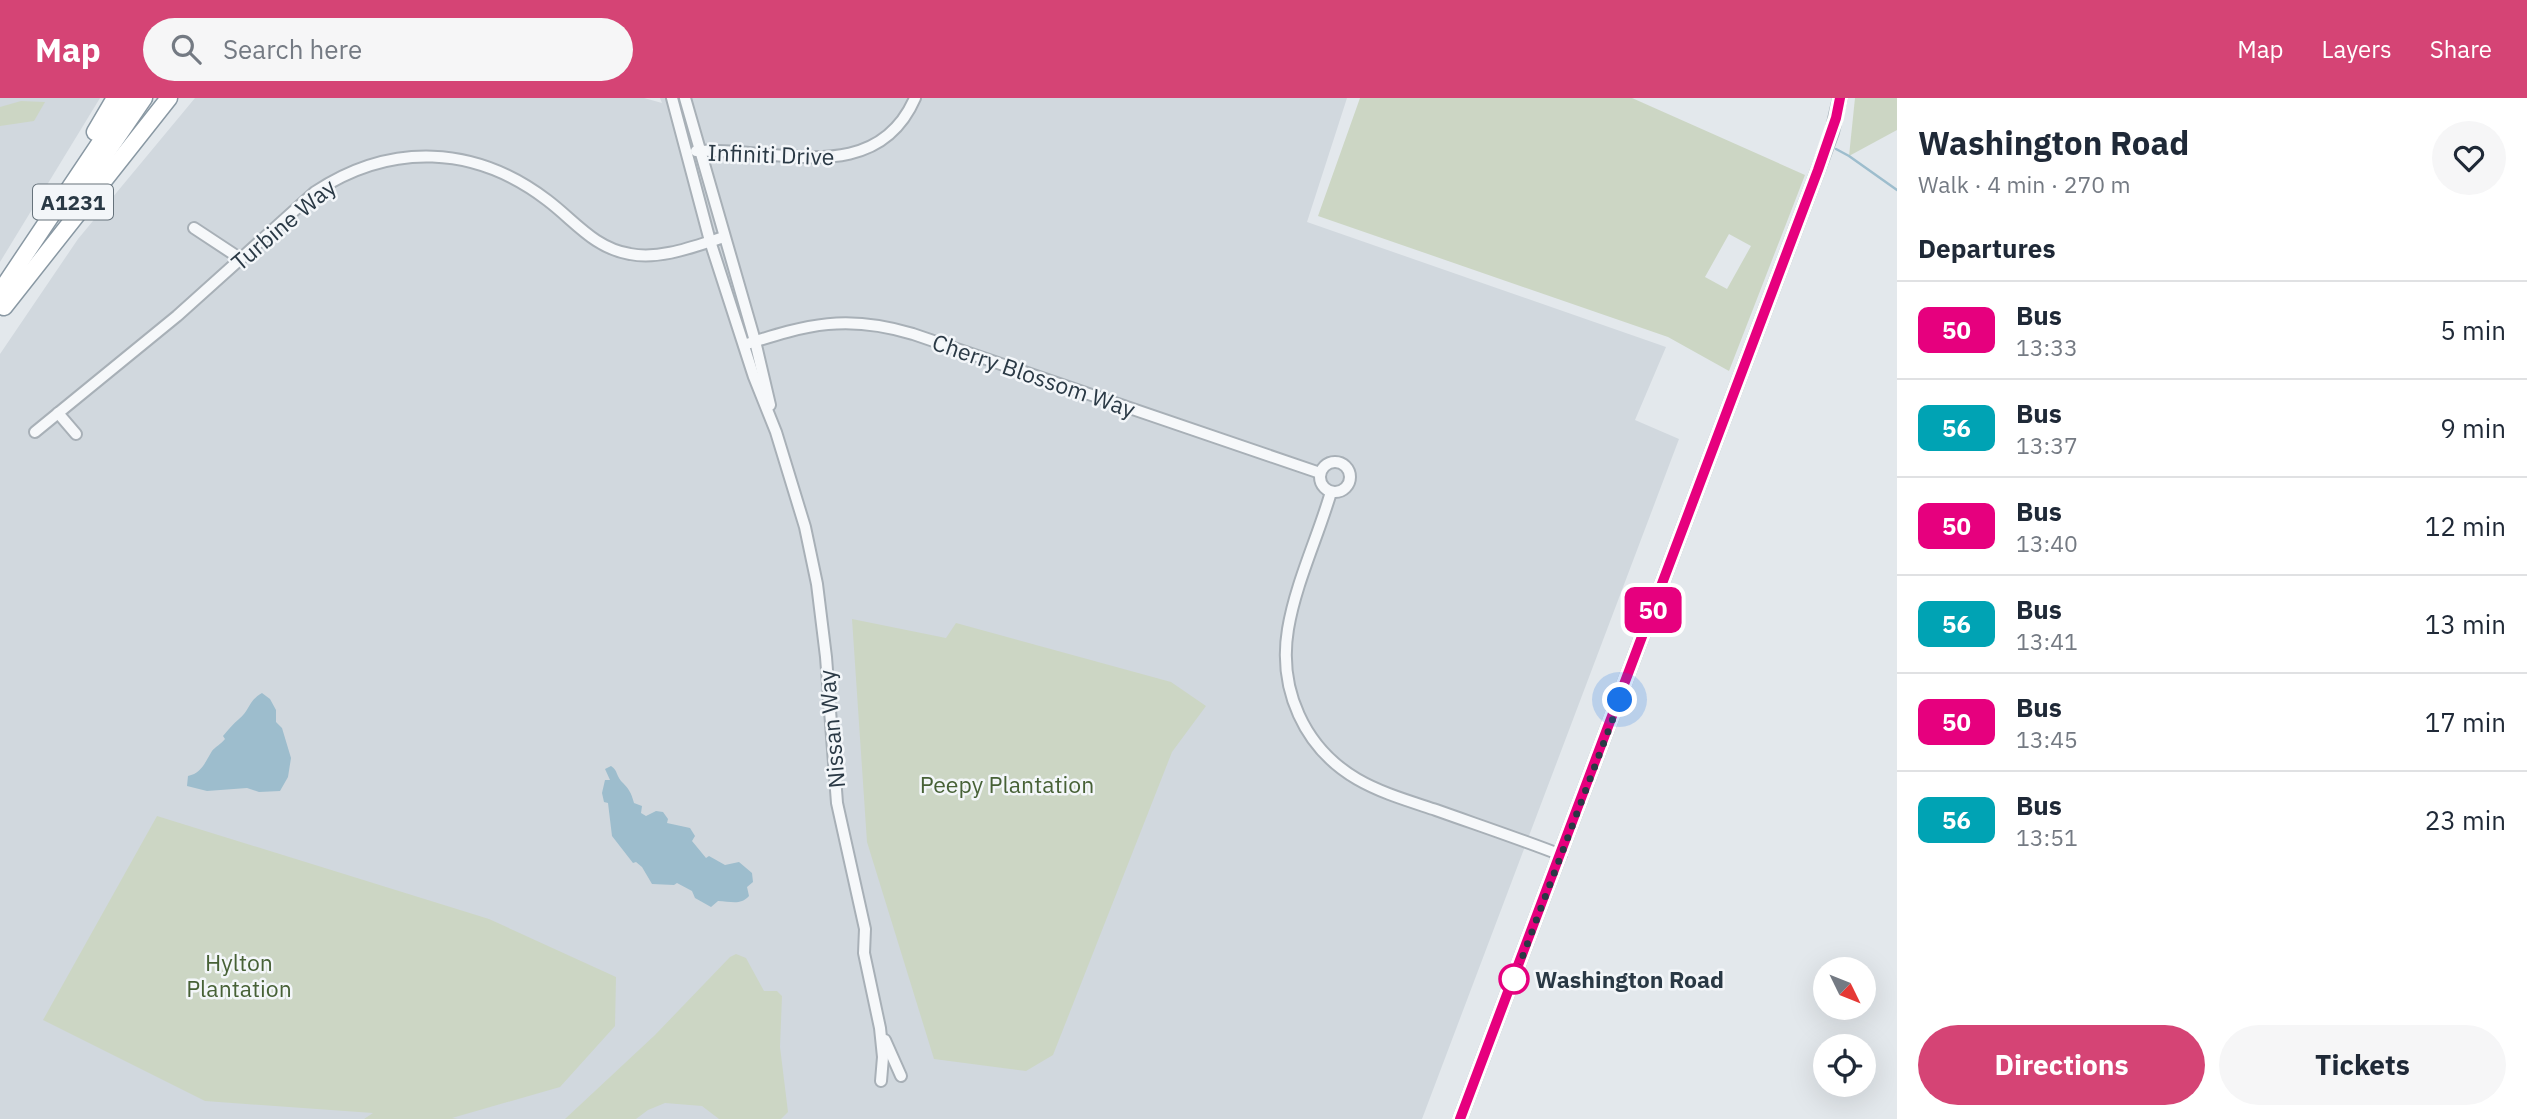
<!DOCTYPE html>
<html lang="en">
<head>
<meta charset="utf-8">
<style>
  :root { --surface:#fff; --page:#f6f6f7; --text:#1f2937; --muted:#747a83; --line:#e0e1e3; --accent:#d54475 }
  body { margin:0; font-family:"IBM Plex Sans",sans-serif; background:var(--page); color:var(--text); height:100vh; display:flex; flex-direction:column; font-size:26px; white-space:nowrap }
  * { box-sizing:border-box; margin:0 }
  p { font-size:23px; color:var(--muted) }
  .icon { flex:none; width:38px; height:38px; fill:none; stroke:currentColor; stroke-width:2; stroke-linecap:round; stroke-linejoin:round }
  .map { position:relative; flex:1; overflow:hidden }
  .sheet { display:flex; flex-direction:column; background:var(--surface); width:630px }
  .sheet>* { flex:none }
  .badge { padding:0 14px; border-radius:10px; font-size:24px; line-height:46px }
  .needle { width:46px; rotate:133deg }
  .fabs { position:absolute; left:1813px; top:859px; display:grid; gap:14px }
  .fabs a { display:grid; place-items:center; width:63px; height:63px; border-radius:50%; background:var(--surface); box-shadow:0 7px 28px #0002; font-size:35px }
  .you { position:absolute; width:35px; height:35px; margin:-18px; border:5px solid #fff; border-radius:50%; background:#1a73e8; box-shadow:0 0 0 10px #1a73e833 }
  .map>.badge { position:absolute; translate:-50% -50%; box-shadow:0 0 0 4px #fff }
  h2 { padding:0 21px; font-size:26px; line-height:63px }
  .round { display:grid; place-items:center; flex:none; width:74px; height:74px; border-radius:37px; background:var(--page) }
  .head { display:flex; align-items:center; justify-content:space-between; height:119px; padding:0 21px }
  h1 { font-size:33px; font-weight:800; line-height:52px }
  .button { display:flex; gap:14px; margin-top:auto; padding:14px 21px }
  .button a { flex:1; height:80px; border-radius:42px; background:var(--accent); color:#fff; font-size:28px; font-weight:800; line-height:80px; text-align:center }
  .button a+a { background:var(--page); color:var(--text) }
  ul { padding:0; list-style:none }
  li { display:flex; align-items:center; gap:21px; height:98px; padding:0 21px; border-top:2px solid var(--line) }
  li div { flex:1 }
  li b { display:block; font-size:26px }
  li em { font-style:normal }
  li .badge { min-width:77px; font-weight:700; text-align:center }
  header { display:flex; align-items:center; gap:42px; box-sizing:border-box; height:98px; padding:0 35px; background:var(--accent); color:#fff }
  header strong { font-size:33px }
  nav { display:flex; gap:38px; margin-inline-start:auto; font-size:24px }
  .search { width:490px; height:63px; background:var(--page); display:flex; align-items:center; gap:18px; box-sizing:border-box; padding:0 24px; border-radius:38px; color:var(--muted); font-size:26px }
  main { display:flex; flex:1; min-height:0 }
  .map>svg:first-child { display:block }
</style>
</head>
<body>
<header>
<strong>Map</strong>
<div class="search"><svg class="icon" aria-label="search" viewBox="0 0 24 24"><circle cx="10" cy="10" r="6"/><path d="M15 15l6 6"/></svg>Search here</div>
<nav><a>Map</a><a>Layers</a><a>Share</a></nav>
</header>
<main>
<div class="map">
<svg width="1897" height="1021" viewBox="0 0 1897 1021">
  <rect width="100%" height="100%" fill="#e3e8ec"/>
  <g fill="#d1d8de">
    <path d="M 0,0 L 100,0 L 0,164 Z"/>
    <path d="M 195,0 L 644,0 L 662,5 L 660,0 L 1347,0 L 1307,124 L 1666,249 L 1635,322 L 1679,341 L 1422,1021 L 0,1021 L 0,256 L 78,141 Z"/>
  </g>
  <g fill="#ccd6c4" fill-rule="evenodd">
    <path d="M 1360,0 L 1632,0 L 1805,77 L 1729,273 L 1668,239 L 1318,118 ZM 1729,136 L 1751,148 L 1727,191 L 1705,179 Z"/>
    <path d="M 1855,0 L 1897,0 L 1897,32 L 1849,58 Z"/>
    <path d="M 21,3 L 45,4 L 34,23 L 0,28 L 0,9 Z"/>
    <path d="M 852,521 L 946,540 L 956,525 L 1171,584 L 1206,608 L 1172,654 L 1053,957 L 1026,973 L 934,961 L 867,744 Z"/>
    <path d="M 157,718 L 489,821 L 616,879 L 615,928 L 560,989 L 452,1020 L 458,1021 L 364,1021 L 373,1015 L 205,1003 L 43,922 Z"/>
    <path d="M 736,856 L 746,860 L 764,893 L 777,893 L 782,898 L 780,949 L 788,1014 L 781,1021 L 719,1021 L 702,1008 L 665,1005 L 648,1012 L 636,1021 L 565,1021 L 655,937 L 730,859 Z"/>
  </g>
  <g fill="#9dbdcd">
    <path d="M 262,595 L 270,601 L 276,612 L 276,624 L 282,630 L 291,660 L 288,679 L 280,693 L 259,694 L 247,690 L 207,693 L 187,688 L 188,678 C 202,675 205,664 212,653 C 215,649 221,646 225,641 L 223,638 C 229,631 233,626 239,621 C 250,612 248,603 262,595 Z"/>
    <path d="M 611,668 C 618,673 616,677 621,683 C 629,691 631,694 634,705 L 642,708 L 641,715 L 646,718 L 656,713 L 663,714 L 668,721 L 667,725 L 690,730 L 695,738 L 692,743 L 706,760 L 709,758 L 725,767 L 739,764 L 752,775 L 753,784 L 747,789 L 749,798 C 740,808 730,803 718,803 L 711,809 L 695,800 L 692,793 L 677,785 L 674,787 L 652,786 L 642,769 L 636,764 L 633,765 L 612,738 L 608,705 L 604,704 L 602,695 L 605,682 L 610,682 L 605,671 Z"/>
  </g>
  <g fill="none" stroke-linecap="round" stroke-linejoin="round">
    <path stroke="#9dbdcd" stroke-width="2.5" d="M 1836,51 L 1849,58 L 1897,92"/>
    <defs>
      <g id="minor">
        <path d="M 672,0 L 710,143 L 754,279 L 776,334 L 805,429 L 817,486 L 826,559 L 837,705 L 865,831 L 864,855 L 880,930 L 883,959 L 881,983"/>
        <path d="M 685,0 L 755,243 L 770,307"/>
        <path d="M 696,53 C 772,48 875,92 915,0"/>
        <path d="M 194,130 L 241,161"/>
        <path d="M 744,247 C 808,226 847,216 913,236 L 1320,375"/>
        <path d="M 58,315 L 76,336"/>
        <path d="M 35,334 L 177,218 L 315,94 C 391,44 475,47 547,102 C 575,123 594,150 630,156 C 661,162 695,148 724,139"/>
        <circle cx="1335" cy="379" r="15"/>
        <path d="M 1331,394 C 1318,439 1296,484 1288,531 C 1278,591 1304,650 1357,681 C 1381,695 1409,703 1436,712 C 1478,727 1520,741 1561,757"/>
        <path d="M 885,942 L 901,978"/>
      </g>
      <path id="major" d="M 1460,1021 L 1818,72 L 1832,34 L 1840,0"/>
      <g id="highway">
        <path d="M 95,34 L 115,0"/>
        <path d="M 70,108 L 144,0"/>
        <path d="M 0,194 L 130,0"/>
        <path d="M 4,209 L 169,0"/>
      </g>
    </defs>
    <use href="#minor" stroke="#a8b0b7" stroke-width="14"/>
    <use href="#major" stroke="#a2afb8" stroke-width="16"/>
    <use href="#highway" stroke="#8998a3" stroke-width="19"/>
    <use href="#minor" stroke="#f6f8fa" stroke-width="10"/>
    <use href="#major" stroke="#fff" stroke-width="12"/>
    <use href="#highway" stroke="#fff" stroke-width="16"/>
  </g>
  <g fill="none" stroke-linecap="round" stroke-linejoin="round">
    <defs>
      <path id="line" d="M 1460,1021 L 1818,72 L 1836,20 L 1840,0"/>
    </defs>
    <use href="#line" stroke="#fff" stroke-width="16"/>
    <use href="#line" stroke="#e6007e" stroke-width="10"/>
    <path stroke="#2a3945" stroke-width="7" stroke-dasharray="0 12.6" d="M 1514,881 L 1620,602"/>
  </g>
  <circle fill="#fff" stroke="#e6007e" stroke-width="3.5" cx="1514" cy="881" r="14"/>
  <g text-anchor="middle" dominant-baseline="central" stroke-width="5" stroke-linejoin="round" paint-order="stroke">
    <rect fill="#f3f6f9" stroke="#66727b" stroke-width="2" x="33" y="86.5" width="80" height="35" rx="5"/>
    <g font-size="21" font-weight="bold" fill="#2a3945">
      <text x="73" y="104">A1231</text>
    </g>
    <g font-size="23" fill="#2a3945" stroke="#f3f6f9">
      <text transform="translate(771 56) rotate(2)">Infiniti Drive</text>
      <text transform="translate(283 126) rotate(-40)">Turbine Way</text>
      <text transform="translate(1034 277) rotate(19)">Cherry Blossom Way</text>
      <text transform="translate(831 631) rotate(-95)">Nissan Way</text>
    </g>
    <g font-size="23" fill="#476136" stroke="#f3f6f9">
      <text x="1007" y="686">Peepy Plantation</text>
      <text x="239" y="864">Hylton<tspan x="239" dy="26">Plantation</tspan></text>
    </g>
    <g font-size="23" font-weight="bold" fill="#2a3945" stroke="#f3f6f9" text-anchor="start">
      <text x="1535" y="881">Washington Road</text>
    </g>
  </g>
</svg>
<div class="fabs">
<a><svg class="needle" viewBox="-14 -14 28 28"><path d="M0-13l5 13h-10z" fill="#e53935"/><path d="M0 13l5-13h-10z" fill="#747a83"/></svg></a>
<a><svg class="icon" aria-label="locate" viewBox="0 0 24 24"><circle cx="12" cy="12" r="6"/><path d="M12 2v4M12 18v4M2 12h4M18 12h4"/></svg></a>
</div>
<div class="you" style="left:1620px;top:602px"></div>
<b class="badge" style="left:1653px;top:512px;background:#e6007e;color:#fff">50</b>
</div>
<section class="sheet">
<div class="head"><div><h1>Washington Road</h1><p>Walk · 4 min · 270 m</p></div><a class="round"><svg class="icon" aria-label="heart" viewBox="0 0 24 24"><path d="M12 20l-8-8c-3-5 5-10 8-4 3-6 11-1 8 4z"/></svg></a></div>
<h2>Departures</h2>
<ul>
<li><span class="badge" style="background:#e6007e;color:#fff">50</span><div><b>Bus</b><p>13:33</p></div><em>5 min</em></li>
<li><span class="badge" style="background:#00a3b4;color:#fff">56</span><div><b>Bus</b><p>13:37</p></div><em>9 min</em></li>
<li><span class="badge" style="background:#e6007e;color:#fff">50</span><div><b>Bus</b><p>13:40</p></div><em>12 min</em></li>
<li><span class="badge" style="background:#00a3b4;color:#fff">56</span><div><b>Bus</b><p>13:41</p></div><em>13 min</em></li>
<li><span class="badge" style="background:#e6007e;color:#fff">50</span><div><b>Bus</b><p>13:45</p></div><em>17 min</em></li>
<li><span class="badge" style="background:#00a3b4;color:#fff">56</span><div><b>Bus</b><p>13:51</p></div><em>23 min</em></li>
</ul>
<div class="button"><a>Directions</a><a>Tickets</a></div>
</section>
</main>
</body>
</html>
